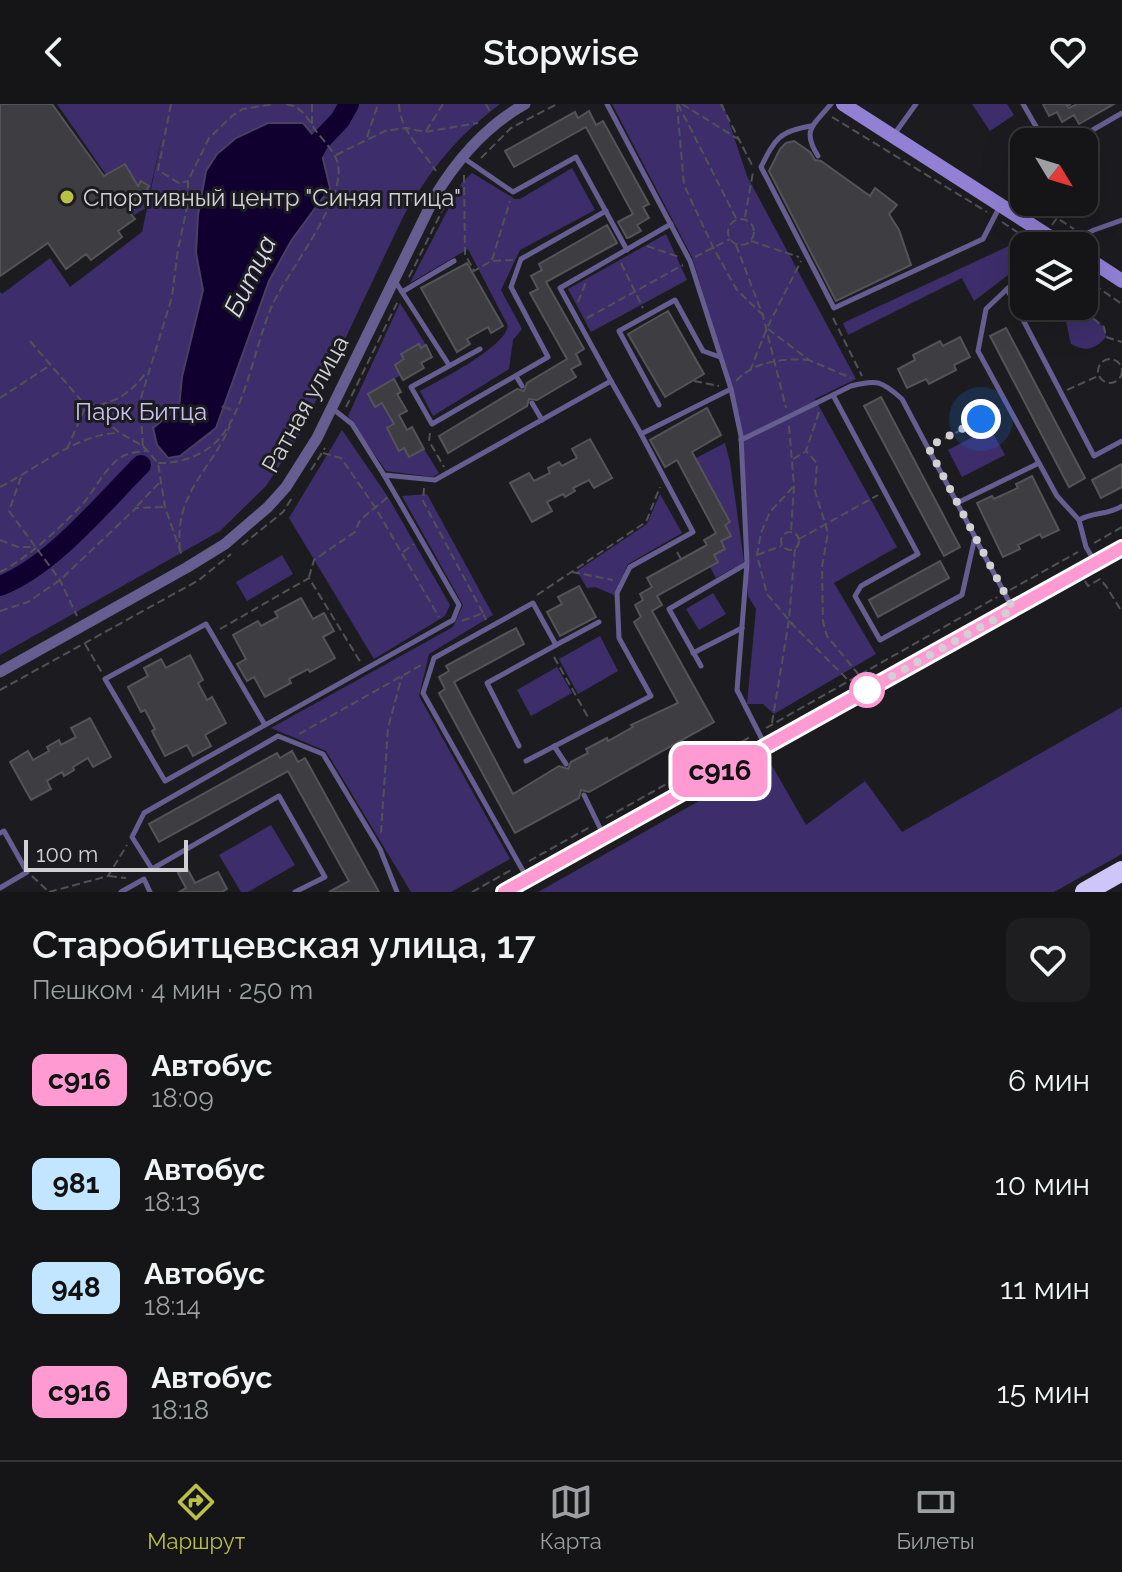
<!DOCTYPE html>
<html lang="ru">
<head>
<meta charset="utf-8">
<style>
  :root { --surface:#151518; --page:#1e1e21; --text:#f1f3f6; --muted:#9d9fa2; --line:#343437; --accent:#bac045 }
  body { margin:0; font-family:Raleway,sans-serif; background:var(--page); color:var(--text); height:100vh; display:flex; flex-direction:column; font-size:30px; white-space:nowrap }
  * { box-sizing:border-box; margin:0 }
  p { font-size:26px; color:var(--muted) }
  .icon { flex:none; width:44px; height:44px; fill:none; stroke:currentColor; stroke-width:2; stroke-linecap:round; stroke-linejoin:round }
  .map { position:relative; height:788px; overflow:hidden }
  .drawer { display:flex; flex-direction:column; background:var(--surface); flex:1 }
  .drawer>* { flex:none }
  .badge { padding:0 16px; border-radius:12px; font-size:28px; line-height:52px }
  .needle { width:52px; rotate:128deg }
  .fabs { position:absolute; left:1010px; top:24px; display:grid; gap:16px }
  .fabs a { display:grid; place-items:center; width:88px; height:88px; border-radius:16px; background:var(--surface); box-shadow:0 8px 32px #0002,0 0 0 2px var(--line); font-size:40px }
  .scale { position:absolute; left:24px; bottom:20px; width:164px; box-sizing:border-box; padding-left:8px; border:4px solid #d1d1d4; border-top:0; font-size:22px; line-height:28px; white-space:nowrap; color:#d1d1d4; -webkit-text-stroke:6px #1c1c20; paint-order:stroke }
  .you { position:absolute; width:40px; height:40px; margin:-20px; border:6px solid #fff; border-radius:50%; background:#1a73e8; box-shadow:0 0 0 12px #1a73e833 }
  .map>.badge { position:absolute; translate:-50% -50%; box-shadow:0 0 0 4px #fff }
  .round { display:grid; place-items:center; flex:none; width:84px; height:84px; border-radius:16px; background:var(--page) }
  .head { display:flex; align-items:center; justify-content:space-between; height:136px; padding:0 32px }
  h1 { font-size:38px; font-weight:600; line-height:60px }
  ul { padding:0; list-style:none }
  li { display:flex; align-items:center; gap:24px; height:104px; padding:0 32px }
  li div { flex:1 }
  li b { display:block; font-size:30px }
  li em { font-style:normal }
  li .badge { min-width:88px; font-weight:700; text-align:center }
  header { display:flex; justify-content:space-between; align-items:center; height:104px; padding:0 32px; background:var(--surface); font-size:36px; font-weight:600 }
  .dock { display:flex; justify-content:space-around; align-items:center; height:112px; border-top:2px solid var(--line); background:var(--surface); font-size:22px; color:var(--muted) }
  .dock a { display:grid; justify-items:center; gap:4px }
  .dock .active { color:var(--accent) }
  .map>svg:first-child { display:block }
</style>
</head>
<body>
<header><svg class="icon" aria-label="back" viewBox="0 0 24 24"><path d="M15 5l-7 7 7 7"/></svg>Stopwise<svg class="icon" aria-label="heart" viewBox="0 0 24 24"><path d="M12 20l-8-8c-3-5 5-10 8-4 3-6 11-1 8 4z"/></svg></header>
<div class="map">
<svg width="1122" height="788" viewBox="0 0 1122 788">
  <rect width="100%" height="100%" fill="#1c1c20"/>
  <g fill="#3d2e6b">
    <path d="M 57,0 L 500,0 C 456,33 430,66 403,113 L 299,332 L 266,382 L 220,427 L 0,551 L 0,188 L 2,190 L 50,154 L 70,183 L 142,128 L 163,28 L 146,104 L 134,111 Z"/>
    <path d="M 612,0 L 723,0 L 747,72 L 856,275 L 815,295 L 897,443 L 834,479 L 876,550 L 774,610 L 763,600 L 747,600 L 756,505 L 748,492 L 744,352 L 733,288 L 692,153 Z"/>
    <path d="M 972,0 L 1007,0 L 1014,11 L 990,27 Z"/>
    <path d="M 572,64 L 595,106 L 520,146 L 501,186 L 522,225 L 513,236 L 509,265 L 433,312 L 420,287 C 440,276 504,244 508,222 L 468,145 L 410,179 L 461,80 L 472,69 L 515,95 L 520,95 Z"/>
    <path d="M 666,130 L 687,176 L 591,228 L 568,185 Z"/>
    <path d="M 1011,141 L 1024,151 L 1024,159 L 974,197 L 962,174 L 848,231 L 843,219 Z"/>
    <path d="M 400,199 L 426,241 L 404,255 L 401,271 L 368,290 L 375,302 L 382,299 L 398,318 L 387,324 L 399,346 L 404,344 L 409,353 L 424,345 L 439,369 L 433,373 L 386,367 L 348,312 Z"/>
    <path d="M 1061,202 C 1080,202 1090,211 1104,223 L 1106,233 C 1094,246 1086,248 1071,240 L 1065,213 L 1059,207 Z"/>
    <path d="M 990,324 L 1005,351 L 962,373 L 948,346 Z"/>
    <path d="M 342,326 L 388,393 L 450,501 L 445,512 L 374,555 L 289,414 Z"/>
    <path d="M 725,339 L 730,358 L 744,458 L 716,474 L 710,463 L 718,458 L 714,451 L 721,437 L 731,432 L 725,421 L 730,418 L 696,354 Z"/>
    <path d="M 427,390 L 493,511 L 429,550 L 419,592 L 510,755 L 451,788 L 411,788 L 326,647 L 271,624 L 453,523 L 463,501 L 402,392 Z"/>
    <path d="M 660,390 L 682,429 L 628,460 L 614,491 L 595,483 L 587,484 L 577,467 L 647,420 Z"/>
    <path d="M 282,451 L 293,470 L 247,497 L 236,478 Z"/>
    <path d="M 713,489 L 726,510 L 699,526 L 686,505 Z"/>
    <path d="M 600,532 L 618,567 L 578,590 L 559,555 Z"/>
    <path d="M 557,563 L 572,589 L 531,612 L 517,586 Z"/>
    <path d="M 1122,603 L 1122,750 L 1054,788 L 538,788 L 722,684 L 771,660 L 806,721 L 865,677 L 902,728 Z"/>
    <path d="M 271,721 L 295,761 L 248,788 L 241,788 L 219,751 Z"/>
  </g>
  <path fill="#100030" stroke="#4a3f61" stroke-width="2" d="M 268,19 L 303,19 L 319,38 L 330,84 L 291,137 L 269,177 L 216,324 L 180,352 L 168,354 L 157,341 L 153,324 L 179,303 L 182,273 L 203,186 L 196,149 L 198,111 L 206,67 L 217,50 L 236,34 Z"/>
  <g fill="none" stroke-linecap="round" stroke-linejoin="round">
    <path stroke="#4a3f61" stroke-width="3" d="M 223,303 L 230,305"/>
    <g stroke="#100030" stroke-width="20">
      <path d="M 306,62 L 319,38 L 340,16 L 349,0"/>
      <path d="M 0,482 C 52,462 102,400 141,361"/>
    </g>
  </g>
  <g fill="#3e3d42" stroke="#545358" stroke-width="2">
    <path d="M 0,0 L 52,0 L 104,72 L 125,60 L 138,82 L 141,77 L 149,82 L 131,110 L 135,115 L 118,127 L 122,133 L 91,156 L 86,150 L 66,165 L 48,139 L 0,172 Z"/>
    <path d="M 1043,0 L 1071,0 L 1067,2 L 1069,4 L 1077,0 L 1114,0 L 1079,20 L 1074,11 L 1062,18 L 1057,8 L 1049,12 Z"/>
    <path d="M 589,7 L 596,21 L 603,17 L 649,100 L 643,103 L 649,114 L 637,121 L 641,127 L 630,133 L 627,134 L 618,118 L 633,110 L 586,23 L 514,63 L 505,47 L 575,8 L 578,14 Z"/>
    <path d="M 794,37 L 810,48 L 815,56 L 821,57 L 870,92 L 875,84 L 897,101 L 889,110 L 899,126 L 911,161 L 836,197 L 769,67 L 780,45 L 786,39 Z"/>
    <path d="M 607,121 L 617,139 L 546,178 L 584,245 L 576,250 L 581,260 L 571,265 L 576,273 L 537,296 L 529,295 L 527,302 L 448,349 L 439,332 L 517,285 L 524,287 L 527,279 L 567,255 L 530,189 L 538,185 L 531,172 L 542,166 L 539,160 Z"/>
    <path d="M 467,159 L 503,222 L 491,229 L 488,223 L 467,235 L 470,240 L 457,248 L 421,184 Z"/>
    <path d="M 668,207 L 704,270 L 665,293 L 628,230 Z"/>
    <path d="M 1006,224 L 1085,374 L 1069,383 L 990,232 Z"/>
    <path d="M 960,233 L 970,253 L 954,261 L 956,266 L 929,280 L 926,275 L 907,284 L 898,265 L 915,256 L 913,251 L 940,237 L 943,242 Z"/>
    <path d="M 419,240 L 421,244 L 426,241 L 432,253 L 421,259 L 424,264 L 403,276 L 395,261 L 404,255 L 401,250 Z"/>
    <path d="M 394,275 L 401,288 L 397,290 L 407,307 L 399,311 L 407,326 L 412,323 L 424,345 L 409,353 L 404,344 L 399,347 L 387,324 L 394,320 L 382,299 L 375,303 L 368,290 Z"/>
    <path d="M 881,293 L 960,443 L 944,452 L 864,302 Z"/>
    <path d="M 707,304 L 721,331 L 692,348 L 730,418 L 725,421 L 731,432 L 721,437 L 725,445 L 714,451 L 718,458 L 657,492 L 662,501 L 652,507 L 714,618 L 589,688 L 581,686 L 579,694 L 515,729 L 439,589 L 445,585 L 439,573 L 449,567 L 446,562 L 516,524 L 524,540 L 454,578 L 513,690 L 559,662 L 568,665 L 571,658 L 588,649 L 586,645 L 607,634 L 608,637 L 633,623 L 631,621 L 678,599 L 634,518 L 641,513 L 635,501 L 643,496 L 640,490 L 652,483 L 647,474 L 707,441 L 704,436 L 716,429 L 677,356 L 665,363 L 650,336 Z"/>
    <path d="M 590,335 L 612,374 L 594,384 L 589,376 L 573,384 L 575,387 L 565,393 L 563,390 L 547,398 L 552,407 L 532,418 L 510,379 L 529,369 L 534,377 L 550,369 L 548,364 L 559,358 L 562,362 L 577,354 L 572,345 Z"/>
    <path d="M 1122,360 L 1122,383 L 1101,394 L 1092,376 Z"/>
    <path d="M 1032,372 L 1059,426 L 1042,434 L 1040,430 L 1018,441 L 1020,445 L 1003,453 L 977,399 L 992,392 L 994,395 L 1018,384 L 1016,380 Z"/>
    <path d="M 940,457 L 949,474 L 878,513 L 869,496 Z"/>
    <path d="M 579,482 L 596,513 L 560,532 L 547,508 L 562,500 L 558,493 Z"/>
    <path d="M 301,494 L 313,515 L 324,509 L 334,527 L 323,533 L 335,554 L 310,568 L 308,565 L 289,575 L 291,579 L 265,593 L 254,573 L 247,577 L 237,560 L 246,555 L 233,531 L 258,517 L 261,522 L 278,513 L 275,508 Z"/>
    <path d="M 190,551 L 203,576 L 198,579 L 207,596 L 212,593 L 226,619 L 205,631 L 211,642 L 193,652 L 187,641 L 165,652 L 152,627 L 155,625 L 145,606 L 141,608 L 128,583 L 148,572 L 144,564 L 161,555 L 166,564 Z"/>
    <path d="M 90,614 L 111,653 L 93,663 L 88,654 L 73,663 L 74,666 L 64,672 L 62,668 L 47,677 L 51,685 L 31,696 L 10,658 L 28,647 L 33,656 L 49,647 L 47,643 L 59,636 L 61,641 L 76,633 L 71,624 Z"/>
    <path d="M 292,647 L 298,658 L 305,654 L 379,788 L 329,788 L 349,777 L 288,667 L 159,738 L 149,720 L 277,649 L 280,654 Z"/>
    <path d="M 187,764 L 195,779 L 218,768 L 227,785 L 222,788 L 179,788 L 186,784 L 178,769 Z"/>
  </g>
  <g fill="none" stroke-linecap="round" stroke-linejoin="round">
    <g stroke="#525256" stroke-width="2" stroke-dasharray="8 4" stroke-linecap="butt">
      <path d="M 171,0 L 158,66 L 179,79 L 188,77"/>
      <path d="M 312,0 L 312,20"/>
      <path d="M 399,0 C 399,25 423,47 436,67"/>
      <path d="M 486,0 L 491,10"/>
      <path d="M 677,0 L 684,81 L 713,143 L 737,186 L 763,211"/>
      <path d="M 678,0 L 737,116"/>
      <path d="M 682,0 L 738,35"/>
      <path d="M 721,0 L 753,63"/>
      <path d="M 832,13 L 987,108"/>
      <path d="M 426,27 L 443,0"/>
      <path d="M 367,33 L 378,0"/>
      <path d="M 336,51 L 385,27 L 406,24 L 425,28 L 478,19"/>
      <path d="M 481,54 L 511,24 L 557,0"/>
      <path d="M 464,71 L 465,150 L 474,167 L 491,157 L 513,156"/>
      <path d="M 745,113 L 753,68"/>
      <circle cx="741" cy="128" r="13"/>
      <path d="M 1002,118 L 1038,142"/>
      <path d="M 1052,121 L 1057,114 L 1074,125"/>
      <path d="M 751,137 L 799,153"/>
      <path d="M 736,141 L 763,212 L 786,304"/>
      <path d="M 647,142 L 679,153"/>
      <path d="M 695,153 L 730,135"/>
      <path d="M 492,156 L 510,97"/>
      <path d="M 621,159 L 643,204"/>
      <path d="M 409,173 L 449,93"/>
      <path d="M 1084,174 L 1122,200"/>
      <path d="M 578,198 L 586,178"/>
      <path d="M 1073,202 L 1085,208 L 1104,223 L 1106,233 L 1122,238"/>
      <path d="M 1030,208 L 1048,202"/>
      <path d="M 587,214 L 683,161"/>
      <path d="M 833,214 L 862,272"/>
      <path d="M 768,225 L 809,256 L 851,274"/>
      <path d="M 30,237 L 86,302 L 120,329 L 143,342 L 158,359 L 165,403 L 182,452"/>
      <circle cx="1110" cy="267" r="12"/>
      <path d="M 750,267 L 767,224 L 801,157"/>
      <path d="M 694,277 L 719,282"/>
      <path d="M 736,277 C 754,257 785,254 809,256"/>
      <path d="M 1067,286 L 1098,272"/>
      <path d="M 0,294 L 49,262"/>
      <path d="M 87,302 C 112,302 133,288 147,267"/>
      <path d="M 346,303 L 398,197"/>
      <path d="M 819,308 L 806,347 L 817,359 L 815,387 L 828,429 L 822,463 L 823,518 L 827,532 L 859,571"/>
      <path d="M 789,322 L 794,382 L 791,428"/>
      <path d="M 430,329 L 429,337 L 444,363"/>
      <path d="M 934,340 L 1000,306"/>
      <path d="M 143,342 L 140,297 L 172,193 L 178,145 L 188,99 L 188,77 L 209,34 L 232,12 L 243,5 L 274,0"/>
      <path d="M 67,345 L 85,304"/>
      <path d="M 323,349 L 341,354 L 375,403 L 439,513"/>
      <path d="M 793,355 L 805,348"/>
      <path d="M 158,359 C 179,360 205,351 219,335 C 245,306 255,242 271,204 C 285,170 350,92 337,57 C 333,46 323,36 316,27 C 307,14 302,2 285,0"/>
      <path d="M 311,366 L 325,344"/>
      <path d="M 21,373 L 9,407 L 60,476 L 77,512"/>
      <path d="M 0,383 C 38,364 75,331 117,329"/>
      <path d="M 793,383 L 770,408 L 761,429 L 757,451 L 767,490 L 793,521 L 848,576"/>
      <path d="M 424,384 L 423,397 L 483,509"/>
      <path d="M 137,402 L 160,378"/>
      <circle cx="790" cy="437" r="9"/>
      <path d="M 799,435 L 878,391"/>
      <path d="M 0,436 L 18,443 L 33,443"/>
      <path d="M 1094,439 L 1122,423"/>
      <path d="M 242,441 L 283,408 L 292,394"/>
      <path d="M 180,446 C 174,389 210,368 230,322"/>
      <path d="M 403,448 L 414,440"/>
      <path d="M 677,448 L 681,455"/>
      <path d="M 757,451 L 781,442"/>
      <path d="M 0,468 C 27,455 66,419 86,396 C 96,383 104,367 117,356 C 125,349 136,348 146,347"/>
      <path d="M 572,468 L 613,476"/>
      <path d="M 309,473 L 314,456 L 355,428 L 360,416 L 388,393"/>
      <path d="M 1085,477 L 1088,482 L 1100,475 L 1106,482 L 1122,508"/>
      <path d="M 1010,486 L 1078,448"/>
      <path d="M 537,491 L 646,418 L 660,383"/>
      <path d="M 0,507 L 28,498 L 60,476 L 136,404 L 165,403"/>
      <path d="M 462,517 L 483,509 L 486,516"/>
      <path d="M 220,525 L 309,474 L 361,559"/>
      <path d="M 85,540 L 102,569"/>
      <path d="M 554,553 L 588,613"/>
      <path d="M 0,586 L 199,476 L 231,450"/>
      <path d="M 772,619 L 789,516 L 795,445"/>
      <path d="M 766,624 L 997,493"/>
      <path d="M 299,630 L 423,560"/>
      <path d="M 606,714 L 750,633"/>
      <path d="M 381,729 L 388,624 L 402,572"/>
      <path d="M 529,757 L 590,723"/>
      <path d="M 32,772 L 48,787"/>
      <path d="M 109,772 L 126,774"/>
      <path d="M 49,788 L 108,772 L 127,741"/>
      <path d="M 472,788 L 513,765"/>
    </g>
    <g stroke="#665d91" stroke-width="5">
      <path d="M 607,0 L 690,157 L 731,285 L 741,332 L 747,459 L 737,586 L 765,641"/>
      <path d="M 1023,0 L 1045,38"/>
      <path d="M 811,22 C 779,27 775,35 761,63 L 834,204 L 983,135 L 999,104"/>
      <path d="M 893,32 L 916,0"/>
      <path d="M 1072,38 L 1122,9"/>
      <path d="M 818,52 C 801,25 814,21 831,0"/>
      <path d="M 462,53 L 513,88 L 576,53 L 627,146"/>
      <path d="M 1066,140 L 1094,126 L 1122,116"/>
      <path d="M 395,177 L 449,261"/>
      <path d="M 1007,185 L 1024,171"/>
      <path d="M 402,188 L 454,157"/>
      <path d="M 480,245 L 411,283 L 432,320 L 548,253 L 511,183 L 521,155 L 606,107"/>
      <path d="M 516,272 L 522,282"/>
      <path d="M 611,277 L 560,184 L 671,120"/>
      <path d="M 532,299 L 542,316"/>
      <path d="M 659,301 L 619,227 L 675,196 L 703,247 L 720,253"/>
      <path d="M 333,305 L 352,320 L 384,371 L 435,376 L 611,277 L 641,330 L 731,285"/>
      <path d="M 741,336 L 851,282 C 877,275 882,277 902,295 L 975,433 L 962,491 L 880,536 L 855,492 L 861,482 L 918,450 L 833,291"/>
      <path d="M 957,399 L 1039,359"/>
      <path d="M 1079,416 C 1093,408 1108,411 1122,402"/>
      <path d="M 975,434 L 1012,503"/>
      <path d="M 1095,458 L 1086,443 L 1079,416 L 1057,392 L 978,247 L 986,205 L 1007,185 L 1094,352 L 1122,337"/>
      <path d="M 556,541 L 599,518"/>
      <path d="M 693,549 L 742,524"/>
      <path d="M 701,562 L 669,505 L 746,460"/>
      <path d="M 265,621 L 206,520 L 105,575 L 165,677 L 453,516 L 459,501 L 384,371"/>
      <path d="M 519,642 L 487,579 L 556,541 L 533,499 L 434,554 L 423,589 L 527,774"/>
      <path d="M 554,642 L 566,660"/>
      <path d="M 526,657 L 651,592 L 619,534 L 617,489 L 630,463 L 693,428 L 641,330"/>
      <path d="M 584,691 L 603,730"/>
      <path d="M 0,729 L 4,727 L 27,768 L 0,784"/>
      <path d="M 121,788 L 144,775 L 150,788"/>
      <path d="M 295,788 L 325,773 L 279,692 L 152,765 L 132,733 L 144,709 L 278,632 L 323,650 L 380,745 L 397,788"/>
    </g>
    <path stroke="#665d91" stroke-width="11" d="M 0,568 L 186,464 L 225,440 L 268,403 L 286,383 L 317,334 L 435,92 C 458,54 486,22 525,0"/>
    <g stroke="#9180d4" stroke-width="14">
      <path d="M 843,0 L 1064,142"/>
      <path d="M 1084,152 L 1122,177"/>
      <path d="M 504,788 L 1122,444"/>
    </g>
    <path stroke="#cec6fa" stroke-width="20" d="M 1085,788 L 1122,767"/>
  </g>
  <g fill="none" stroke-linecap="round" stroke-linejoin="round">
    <defs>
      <path id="line" d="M 504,788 L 1122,444"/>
    </defs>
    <use href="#line" stroke="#fff" stroke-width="18"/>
    <use href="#line" stroke="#ff9ad2" stroke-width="12"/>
    <path stroke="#d1d1d4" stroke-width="8" stroke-dasharray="0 14.4" d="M 867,586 L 1013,505 L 928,343 L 981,315"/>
  </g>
  <circle fill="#bac045" stroke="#1c1c20" stroke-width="3" cx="67" cy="93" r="8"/>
  <circle fill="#fff" stroke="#ff9ad2" stroke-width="4" cx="867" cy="586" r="16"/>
  <g text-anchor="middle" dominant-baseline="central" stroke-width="6" stroke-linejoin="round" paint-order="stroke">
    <g font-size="24" fill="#d1d1d4" stroke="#1c1c20" text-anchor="start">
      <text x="83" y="93">Спортивный центр "Синяя птица"</text>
    </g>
    <g font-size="24" fill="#d1d1d4" stroke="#1c1c20">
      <text transform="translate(305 300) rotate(-61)">Ратная улица</text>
    </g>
    <g font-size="24" fill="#c9c2ee" stroke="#1c1c20">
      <text x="141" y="307">Парк Битца</text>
    </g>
    <g font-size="26" font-style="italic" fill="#dcd9ef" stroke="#1c1c20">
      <text transform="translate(250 172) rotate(-64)">Битца</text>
    </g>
  </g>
</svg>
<div class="fabs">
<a><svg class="needle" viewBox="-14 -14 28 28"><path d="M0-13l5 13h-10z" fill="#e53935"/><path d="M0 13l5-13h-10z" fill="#9d9fa2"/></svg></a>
<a><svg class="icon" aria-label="layers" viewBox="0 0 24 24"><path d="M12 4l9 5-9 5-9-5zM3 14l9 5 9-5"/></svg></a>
</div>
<div class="scale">100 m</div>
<div class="you" style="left:981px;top:315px"></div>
<b class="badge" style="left:720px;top:667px;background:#ff9ad2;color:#111">с916</b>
</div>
<section class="drawer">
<div class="head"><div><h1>Старобитцевская улица, 17</h1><p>Пешком · 4 мин · 250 m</p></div><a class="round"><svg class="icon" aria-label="heart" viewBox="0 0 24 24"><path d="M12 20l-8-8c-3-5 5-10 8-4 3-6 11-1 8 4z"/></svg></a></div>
<ul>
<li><span class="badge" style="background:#ff9ad2;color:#111">с916</span><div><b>Автобус</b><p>18:09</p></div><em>6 мин</em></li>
<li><span class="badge" style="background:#c2e6ff;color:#111">981</span><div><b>Автобус</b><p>18:13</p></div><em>10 мин</em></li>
<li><span class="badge" style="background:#c2e6ff;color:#111">948</span><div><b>Автобус</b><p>18:14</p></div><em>11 мин</em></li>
<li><span class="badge" style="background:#ff9ad2;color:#111">с916</span><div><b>Автобус</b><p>18:18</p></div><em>15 мин</em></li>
</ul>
</section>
<nav class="dock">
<a class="active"><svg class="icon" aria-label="directions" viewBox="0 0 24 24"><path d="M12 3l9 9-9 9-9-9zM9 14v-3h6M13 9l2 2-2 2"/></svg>Маршрут</a>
<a><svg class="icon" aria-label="map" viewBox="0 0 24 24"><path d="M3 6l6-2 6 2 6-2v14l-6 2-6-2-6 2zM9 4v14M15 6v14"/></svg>Карта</a>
<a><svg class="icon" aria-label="tickets" viewBox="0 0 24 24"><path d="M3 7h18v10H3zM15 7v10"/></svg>Билеты</a>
</nav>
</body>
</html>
